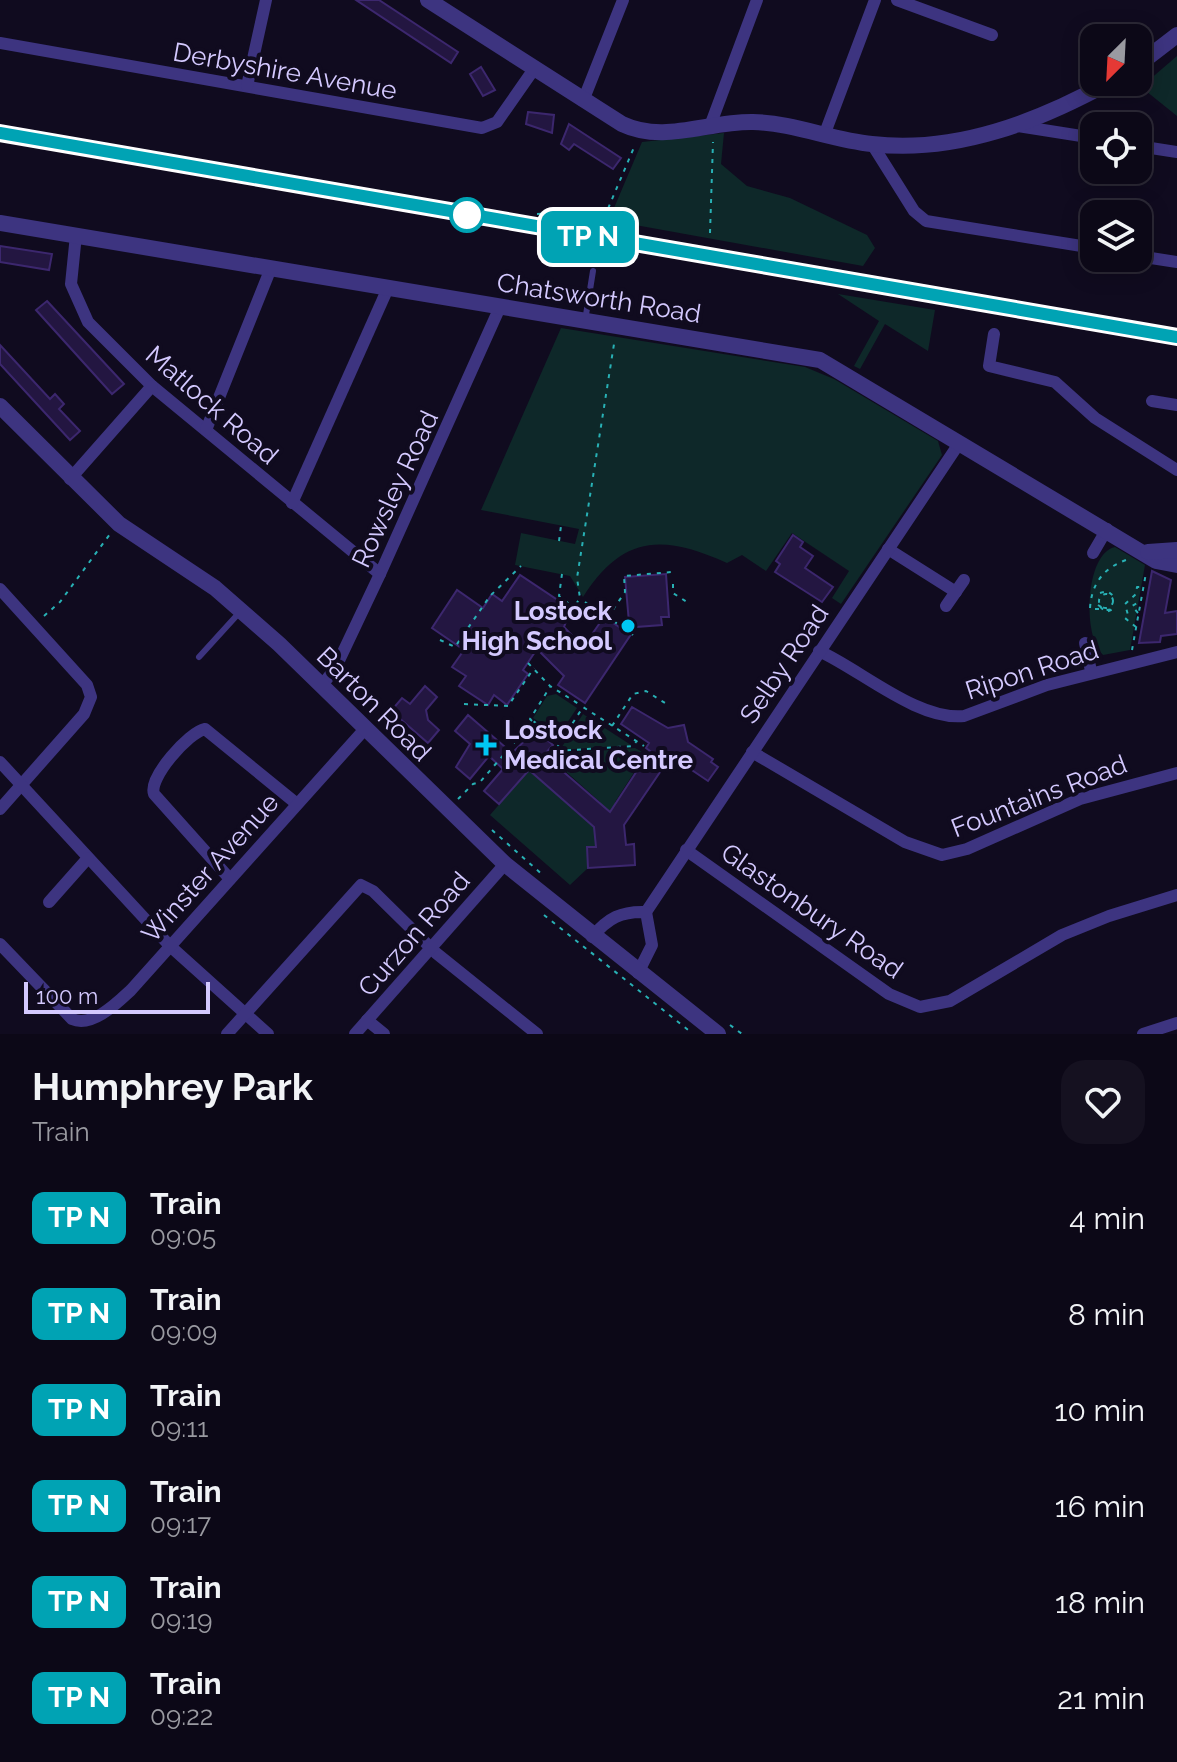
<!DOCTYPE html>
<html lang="en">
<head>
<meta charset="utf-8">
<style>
  :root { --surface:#0c0817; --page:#151120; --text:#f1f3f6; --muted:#9a9aa1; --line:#2c2936 }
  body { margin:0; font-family:Raleway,sans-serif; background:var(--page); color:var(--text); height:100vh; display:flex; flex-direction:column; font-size:30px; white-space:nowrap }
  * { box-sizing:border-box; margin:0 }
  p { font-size:26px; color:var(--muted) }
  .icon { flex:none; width:44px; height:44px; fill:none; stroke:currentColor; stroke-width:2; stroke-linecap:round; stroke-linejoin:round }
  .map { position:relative; height:1034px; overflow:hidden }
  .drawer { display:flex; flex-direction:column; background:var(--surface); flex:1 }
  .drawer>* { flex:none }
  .badge { padding:0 16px; border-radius:12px; font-size:28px; line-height:52px }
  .needle { width:52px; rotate:204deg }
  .fabs { position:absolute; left:1080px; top:24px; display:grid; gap:16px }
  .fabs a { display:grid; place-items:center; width:72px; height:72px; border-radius:16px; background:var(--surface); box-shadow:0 4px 20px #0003,0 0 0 2px var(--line); font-size:40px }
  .scale { position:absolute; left:24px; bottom:20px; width:186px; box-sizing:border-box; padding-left:8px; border:4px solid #d4c9ff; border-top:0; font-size:22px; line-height:28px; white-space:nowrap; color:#d4c9ff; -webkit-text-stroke:6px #100b1f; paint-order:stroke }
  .map>.badge { position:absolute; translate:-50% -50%; box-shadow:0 0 0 4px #fff }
  .round { display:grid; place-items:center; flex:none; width:84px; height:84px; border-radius:24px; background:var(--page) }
  .headline { display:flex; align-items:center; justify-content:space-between; height:136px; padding:0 32px }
  h1 { font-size:38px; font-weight:700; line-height:60px }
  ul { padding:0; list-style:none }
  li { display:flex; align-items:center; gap:24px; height:96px; padding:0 32px }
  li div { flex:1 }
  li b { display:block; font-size:30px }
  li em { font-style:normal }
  li .badge { min-width:88px; font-weight:700; text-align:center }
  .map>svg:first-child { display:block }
</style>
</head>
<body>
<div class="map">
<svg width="1177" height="1034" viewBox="0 0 1177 1034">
  <rect width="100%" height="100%" fill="#100b1f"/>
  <g fill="#0e2829">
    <path d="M 1177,56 L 1177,116 L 1141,87 Z"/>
    <path d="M 724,133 L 721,164 L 747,186 L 790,198 L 867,235 L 875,248 L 863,266 L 613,221 L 614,208 L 642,142 Z"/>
    <path d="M 838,294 L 935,310 L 928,351 L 885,324 L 860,369 L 854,366 L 879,321 Z"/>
    <path d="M 561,328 L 805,367 L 834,379 L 938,441 L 942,455 L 841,604 L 832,598 L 849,571 L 792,533 L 766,571 L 742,555 L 727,563 C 662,534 623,535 583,597 L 570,576 L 515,565 L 521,533 L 575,544 L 579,529 L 481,510 Z"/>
    <path d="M 1115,547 L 1145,565 L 1130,650 L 1103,655 C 1082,637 1085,553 1115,547 Z"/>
    <path d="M 556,694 L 577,708 L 559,735 L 533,718 L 547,696 Z"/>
    <path d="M 583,714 L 631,745 L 560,750 Z"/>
    <path d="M 635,748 L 646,754 L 615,802 L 620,806 L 616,811 L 600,812 L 596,808 L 600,802 L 553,760 L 557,754 Z"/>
    <path d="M 529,770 L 595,827 L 596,847 L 587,847 L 588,868 L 570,885 L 490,815 Z"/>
  </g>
  <g fill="#231641" stroke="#3c276e" stroke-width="2">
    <path d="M 356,0 L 379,0 L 458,52 L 451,63 Z"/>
    <path d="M 481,67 L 495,90 L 483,96 L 470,74 Z"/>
    <path d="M 528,112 L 554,115 L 552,133 L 526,124 Z"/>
    <path d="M 569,124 L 621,158 L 613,169 L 574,144 L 569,150 L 561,144 Z"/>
    <path d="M 0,246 L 52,254 L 49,270 L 0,262 Z"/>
    <path d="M 47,301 L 124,384 L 112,394 L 36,310 Z"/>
    <path d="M 0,345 L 50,399 L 55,394 L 64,404 L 59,409 L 80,431 L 70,440 L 0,364 Z"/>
    <path d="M 793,535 L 803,542 L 800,547 L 813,556 L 805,568 L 833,587 L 822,602 L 775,572 L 780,564 L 776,561 Z"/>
    <path d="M 1152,571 L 1171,580 L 1165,613 L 1177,611 L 1177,634 L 1161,636 L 1160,642 L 1139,643 Z"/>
    <path d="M 666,574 L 669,617 L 661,617 L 662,625 L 636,627 L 585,703 L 558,685 L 564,676 L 537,649 L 523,670 L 528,674 L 507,705 L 494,695 L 488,705 L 459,686 L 466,676 L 452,667 L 464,650 L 432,628 L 457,590 L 483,608 L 492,594 L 502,601 L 520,575 L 571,609 L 564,627 L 583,647 L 604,617 L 630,634 L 625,577 Z"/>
    <path d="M 425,686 L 437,697 L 426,710 L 428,720 L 439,730 L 428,743 L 391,711 L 402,698 L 410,704 Z"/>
    <path d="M 632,707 L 668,728 L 684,725 L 688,742 L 713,759 L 711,762 L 718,767 L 708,781 L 671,756 L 624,825 L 626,845 L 634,844 L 635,865 L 588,868 L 587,847 L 596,847 L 594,827 L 529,770 L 499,804 L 484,791 L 503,769 L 489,756 L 470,779 L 456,767 L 470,744 L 455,731 L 468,715 L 512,753 L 536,730 L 553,745 L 544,755 L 610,812 L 650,751 L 646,748 L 649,743 L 621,724 Z"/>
  </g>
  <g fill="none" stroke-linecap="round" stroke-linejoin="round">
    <g stroke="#28b1b5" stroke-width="2" stroke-dasharray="4 6" stroke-linecap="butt">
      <path d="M 537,214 L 606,211"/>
      <path d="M 605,228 L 607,211 L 635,145"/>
      <path d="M 534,233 L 589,247 L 597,262"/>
      <path d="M 710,233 L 713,142"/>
      <path d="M 598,263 L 602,245"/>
      <path d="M 559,541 L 561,526"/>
      <path d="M 562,574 L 559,596 L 573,607"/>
      <path d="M 673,584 L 673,593 L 690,604"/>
      <path d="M 1100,593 L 1107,591 L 1115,597"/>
      <circle cx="1106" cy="601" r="7"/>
      <path d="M 585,602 L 607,617"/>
      <path d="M 1098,605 L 1106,610 L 1114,609 L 1106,612 Z"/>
      <path d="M 1099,609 L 1090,609 C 1091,585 1103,568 1126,560"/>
      <path d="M 1138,613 L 1132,606 L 1141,601"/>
      <path d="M 44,616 L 60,602 L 110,534"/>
      <path d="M 575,619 L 569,615 L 580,598 L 577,578 L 614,344"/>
      <path d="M 1136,627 L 1125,618 L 1128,615 L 1125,604 L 1136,594 L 1137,587 L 1142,587"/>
      <path d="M 633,635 L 608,617 L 625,592 L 624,576 L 672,572"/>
      <path d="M 440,640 L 455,647 L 490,596 L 521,566"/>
      <path d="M 1132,650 L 1146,573"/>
      <path d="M 528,663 L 550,686 L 582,706"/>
      <path d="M 464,704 L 508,706 L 534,668"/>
      <path d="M 532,721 L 530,719 L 550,687"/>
      <path d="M 612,726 L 633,694 L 646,691 L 665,703"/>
      <path d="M 557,751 L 633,746 L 636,742"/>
      <path d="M 551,757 L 583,707 L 644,746"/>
      <path d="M 458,799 L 473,784 L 480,782 L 533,721 L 562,740"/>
      <path d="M 492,830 L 544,876"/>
      <path d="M 544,915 L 692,1033"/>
      <path d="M 730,1025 L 742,1034"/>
    </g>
    <g stroke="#3d3480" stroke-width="6">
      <path d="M 585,321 L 593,271"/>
      <path d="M 199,657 L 239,613"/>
    </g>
    <g stroke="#3d3480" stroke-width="12">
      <path d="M 897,0 L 992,35"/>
      <path d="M 0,43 L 482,128 L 497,122 L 534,69"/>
      <path d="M 247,86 L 266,0"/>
      <path d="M 583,101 L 623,0"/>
      <path d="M 710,126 L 757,0"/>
      <path d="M 1018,126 L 1094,138"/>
      <path d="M 825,133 L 875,0"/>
      <path d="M 872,144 L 914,211 L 926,221 L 1094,248"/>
      <path d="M 1138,146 L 1177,152"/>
      <path d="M 76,235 L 71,284 L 88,322 L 152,386 L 380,574"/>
      <path d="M 1138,256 L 1177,262"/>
      <path d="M 994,334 L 989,366 L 1055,382 L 1095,418 L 1177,470"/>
      <path d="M 1152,401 L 1177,405"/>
      <path d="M 206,430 L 271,268"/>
      <path d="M 70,479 L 152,386"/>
      <path d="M 292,503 L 388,288"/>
      <path d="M 888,549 L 956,592"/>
      <path d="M 1093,553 L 1107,529"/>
      <path d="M 0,589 L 87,685 L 91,697 L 84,714 L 0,809"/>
      <path d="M 946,606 L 964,580"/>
      <path d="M 1085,643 L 1091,671"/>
      <path d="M 819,651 C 861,670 918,721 964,716 L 1047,685 L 1177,652"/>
      <path d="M 322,685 L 335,669 L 380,574 L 500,307"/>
      <path d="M 752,752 L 905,842 L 942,855 L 967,849 L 1080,799 L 1177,773"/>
      <path d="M 0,762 L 170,946 L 268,1034"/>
      <path d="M 686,850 L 889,994 L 920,1007 L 950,1001 L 1062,935 L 1109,916 L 1177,895"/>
      <path d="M 230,879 L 154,794 C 148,778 189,732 205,729 L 297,804"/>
      <path d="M 49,902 L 88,858"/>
      <path d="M 646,912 L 960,442"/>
      <path d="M 592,937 C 608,918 621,911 646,912 L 652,945 L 638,973"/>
      <path d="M 0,944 L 72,1019 C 92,1028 117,1003 131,990 L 364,730"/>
      <path d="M 367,1020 L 384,1034"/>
      <path d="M 227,1034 L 361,885 L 373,891 L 436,953 L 537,1034"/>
      <path d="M 355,1034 L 505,864"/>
      <path d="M 1143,1034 L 1177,1023"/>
    </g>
    <g stroke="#3d3480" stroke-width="16">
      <path d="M 428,0 L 622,124 C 664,144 708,121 753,122 C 794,123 832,140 872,144 C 956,154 1039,121 1110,82"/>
      <path d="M 1138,65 L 1177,35"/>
      <path d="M 0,223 L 820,360 L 1156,561 L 1177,565"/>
      <path d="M 0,406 L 119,524 L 215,588 L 279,644 L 505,864 L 718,1034"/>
      <path d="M 1148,552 L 1177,550"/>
    </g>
    <defs>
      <path id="rail" d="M 0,133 L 1177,337"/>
    </defs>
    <use href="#rail" stroke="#00c7f4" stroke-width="7"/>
    <use href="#rail" stroke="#100b1f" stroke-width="4" stroke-dasharray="12" stroke-linecap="butt"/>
  </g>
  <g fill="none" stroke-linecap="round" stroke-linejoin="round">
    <defs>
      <path id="line" d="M 0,133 L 1177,337"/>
    </defs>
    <use href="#line" stroke="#fff" stroke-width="18"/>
    <use href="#line" stroke="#00a3b4" stroke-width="12"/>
  </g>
  <circle fill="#fff" stroke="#00a3b4" stroke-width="4" cx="467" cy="215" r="16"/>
  <g fill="#00c7f4" stroke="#100b1f" stroke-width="3">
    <circle cx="628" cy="626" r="8"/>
    <path d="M482 733h8v8h8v8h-8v8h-8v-8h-8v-8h8z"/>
  </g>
  <g text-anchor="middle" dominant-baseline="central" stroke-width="8" stroke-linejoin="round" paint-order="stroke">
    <g font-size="26" fill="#d4c9ff" stroke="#100b1f">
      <text transform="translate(285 71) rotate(10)">Derbyshire Avenue</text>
      <text transform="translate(599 298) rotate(9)">Chatsworth Road</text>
      <text transform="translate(212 405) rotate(41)">Matlock Road</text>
      <text transform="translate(395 489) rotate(-65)">Rowsley Road</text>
      <text transform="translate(784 664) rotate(-56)">Selby Road</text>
      <text transform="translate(1032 670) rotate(-18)">Ripon Road</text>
      <text transform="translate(374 704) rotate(45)">Barton Road</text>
      <text transform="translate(1039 796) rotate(-21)">Fountains Road</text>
      <text transform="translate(210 868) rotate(-48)">Winster Avenue</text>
      <text transform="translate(812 911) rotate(35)">Glastonbury Road</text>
      <text transform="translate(414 934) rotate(-49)">Curzon Road</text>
    </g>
    <g font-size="26" font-weight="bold" fill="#d4c9ff" stroke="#100b1f" text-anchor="end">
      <text x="612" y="611">Lostock<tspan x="612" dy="30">High School</tspan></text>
      <text x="504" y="730" text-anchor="start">Lostock<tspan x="504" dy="30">Medical Centre</tspan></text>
    </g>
  </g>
</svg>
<div class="fabs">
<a><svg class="needle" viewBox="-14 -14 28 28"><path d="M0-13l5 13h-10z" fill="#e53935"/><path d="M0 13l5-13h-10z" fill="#9a9aa1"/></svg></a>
<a><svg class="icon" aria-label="locate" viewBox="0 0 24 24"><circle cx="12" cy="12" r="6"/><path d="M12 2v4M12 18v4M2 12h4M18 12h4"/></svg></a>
<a><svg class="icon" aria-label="layers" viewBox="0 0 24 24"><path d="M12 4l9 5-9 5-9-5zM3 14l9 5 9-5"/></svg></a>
</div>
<div class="scale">100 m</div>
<b class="badge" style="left:588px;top:237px;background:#00a3b4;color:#fff">TP N</b>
</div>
<section class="drawer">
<div class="headline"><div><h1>Humphrey Park</h1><p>Train</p></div><a class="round"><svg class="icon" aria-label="heart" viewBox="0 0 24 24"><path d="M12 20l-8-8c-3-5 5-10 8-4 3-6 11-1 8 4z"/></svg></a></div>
<ul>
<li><span class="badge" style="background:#00a3b4;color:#fff">TP N</span><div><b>Train</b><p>09:05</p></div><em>4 min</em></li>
<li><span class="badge" style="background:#00a3b4;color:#fff">TP N</span><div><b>Train</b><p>09:09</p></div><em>8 min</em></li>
<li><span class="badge" style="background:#00a3b4;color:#fff">TP N</span><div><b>Train</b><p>09:11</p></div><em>10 min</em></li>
<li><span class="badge" style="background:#00a3b4;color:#fff">TP N</span><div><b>Train</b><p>09:17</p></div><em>16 min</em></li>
<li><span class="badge" style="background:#00a3b4;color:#fff">TP N</span><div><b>Train</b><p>09:19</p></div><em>18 min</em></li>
<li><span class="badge" style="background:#00a3b4;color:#fff">TP N</span><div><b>Train</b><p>09:22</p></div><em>21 min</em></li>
</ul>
</section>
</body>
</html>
